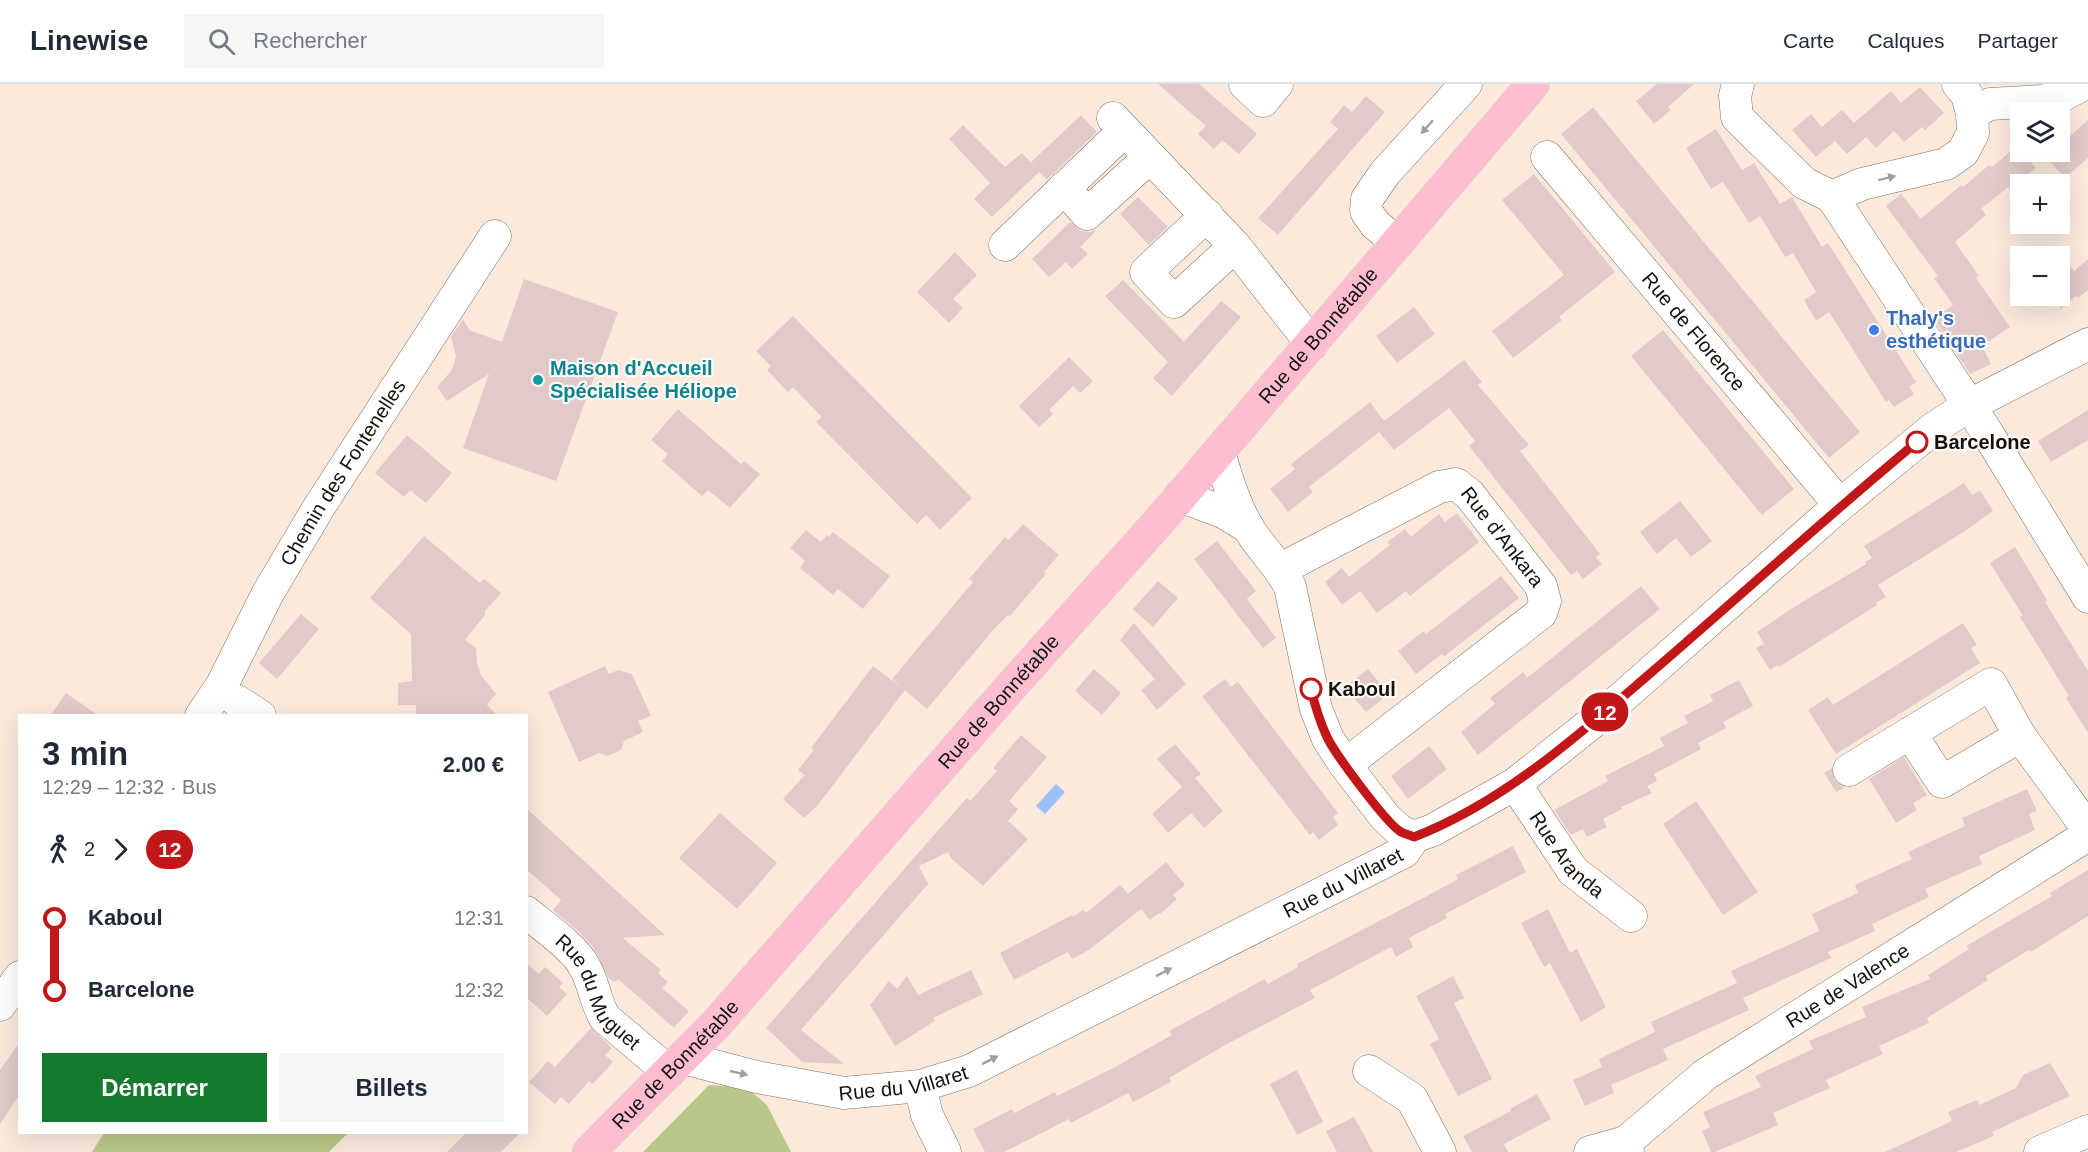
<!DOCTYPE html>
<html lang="fr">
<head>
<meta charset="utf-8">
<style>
  :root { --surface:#fff; --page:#f6f6f7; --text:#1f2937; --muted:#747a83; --line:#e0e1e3; --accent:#157a2d }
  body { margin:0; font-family:Arial,sans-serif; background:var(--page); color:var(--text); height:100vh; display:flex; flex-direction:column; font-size:22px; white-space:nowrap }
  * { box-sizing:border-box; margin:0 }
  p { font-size:20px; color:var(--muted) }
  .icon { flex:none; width:33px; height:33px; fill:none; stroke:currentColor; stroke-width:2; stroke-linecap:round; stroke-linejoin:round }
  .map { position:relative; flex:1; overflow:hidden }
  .drawer { position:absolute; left:18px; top:630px; width:510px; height:420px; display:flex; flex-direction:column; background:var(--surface); border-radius:0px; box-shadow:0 6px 24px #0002 }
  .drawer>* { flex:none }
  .badge { padding:0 12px; border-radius:20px; font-size:21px; line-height:39px }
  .fabs { position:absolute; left:2010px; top:18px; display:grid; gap:12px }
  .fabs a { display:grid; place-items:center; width:60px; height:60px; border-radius:0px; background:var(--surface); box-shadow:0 6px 24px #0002; font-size:30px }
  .map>.badge { position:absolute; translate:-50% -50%; box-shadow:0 0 0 3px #fff }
  .legs { display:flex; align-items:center; gap:9px; height:66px; padding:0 24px; font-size:20px }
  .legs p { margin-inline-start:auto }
  .overview { display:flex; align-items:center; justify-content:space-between; height:102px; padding:0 24px }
  h1 { font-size:33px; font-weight:700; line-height:45px }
  .action { display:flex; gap:12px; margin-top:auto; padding:12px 24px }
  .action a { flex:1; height:69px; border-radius:0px; background:var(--accent); color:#fff; font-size:24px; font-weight:700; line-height:69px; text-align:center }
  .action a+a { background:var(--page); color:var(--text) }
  ul { padding:0 24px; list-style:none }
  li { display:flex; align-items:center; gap:21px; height:72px; font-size:22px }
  li i { display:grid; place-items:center; width:9px; height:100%; margin:0 8px; background:currentColor }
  li i::after { content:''; width:15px; height:15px; margin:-8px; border:4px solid; border-radius:50%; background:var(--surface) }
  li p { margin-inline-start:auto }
  li:first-child i { background:linear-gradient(#0000 50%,currentColor 0) }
  li:last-child i { background:linear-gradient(currentColor 50%,#0000 0) }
  header { display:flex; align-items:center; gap:36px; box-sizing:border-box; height:84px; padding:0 30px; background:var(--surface); border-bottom:2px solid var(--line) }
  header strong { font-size:28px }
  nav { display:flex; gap:33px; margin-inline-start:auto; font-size:21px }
  .search { width:420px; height:54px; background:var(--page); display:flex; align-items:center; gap:15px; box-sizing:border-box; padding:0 21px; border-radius:0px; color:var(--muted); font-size:22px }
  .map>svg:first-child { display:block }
</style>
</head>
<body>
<header>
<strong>Linewise</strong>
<div class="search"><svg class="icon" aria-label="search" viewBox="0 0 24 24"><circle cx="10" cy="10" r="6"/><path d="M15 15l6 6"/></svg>Rechercher</div>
<nav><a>Carte</a><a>Calques</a><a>Partager</a></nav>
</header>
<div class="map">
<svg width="2088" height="1068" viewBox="0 0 2088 1068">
  <rect width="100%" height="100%" fill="#fbeadc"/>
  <g fill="#b9c88a">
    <path d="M 709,1001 L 747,1004 L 767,1021 L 791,1068 L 643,1068 Z"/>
    <path d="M 104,1049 L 104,1048 L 348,1049 L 329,1068 L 92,1068 Z"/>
  </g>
  <path fill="#99c1fe" d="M 1056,700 L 1065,708 L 1045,730 L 1036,722 Z"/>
  <g fill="#e2caca">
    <path d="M 1158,0 L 1199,0 L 1257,50 L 1239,70 L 1222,56 L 1214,65 L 1198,50 L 1206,42 Z"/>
    <path d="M 1657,0 L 1694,0 L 1668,23 L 1671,26 L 1654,40 L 1636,17 Z"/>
    <path d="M 1920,3 L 1944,29 L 1925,46 L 1922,43 L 1904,58 L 1894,47 L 1876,64 L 1866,53 L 1847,70 L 1835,57 L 1816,73 L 1792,46 L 1811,30 L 1822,43 L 1842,26 L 1854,39 L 1891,7 L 1901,19 Z"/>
    <path d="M 1366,12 L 1385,28 L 1278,151 L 1258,134 L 1338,45 L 1330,38 L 1344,21 L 1352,28 Z"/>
    <path d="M 1593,23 L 1860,348 L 1829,374 L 1561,50 Z"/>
    <path d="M 1081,31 L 1097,48 L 1047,96 L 1039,88 L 992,133 L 974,115 L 990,99 L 949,55 L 963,41 L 1005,83 L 1022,69 L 1037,85 L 1031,78 Z"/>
    <path d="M 2088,36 L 2088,74 L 2065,94 L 2046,73 L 2052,68 L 2060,68 L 2060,61 Z"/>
    <path d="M 1716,45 L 1742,86 L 1754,79 L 1780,120 L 1792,113 L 1822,163 L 1828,159 L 1916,298 L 1909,303 L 1914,310 L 1894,323 L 1889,316 L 1886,318 L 1829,228 L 1816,237 L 1804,216 L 1816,208 L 1793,169 L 1785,173 L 1760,132 L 1749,139 L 1723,98 L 1711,105 L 1686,64 Z"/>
    <path d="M 2017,62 L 2036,84 L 2010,105 L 2008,103 L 1981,125 L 1986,131 L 1955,158 L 1979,192 L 1976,194 L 2010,243 L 1982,262 L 1991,280 L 1970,290 L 1934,235 L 1953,221 L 1934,194 L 1938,192 L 1886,122 L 1901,110 L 1921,135 L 1961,101 L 1963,103 L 1989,81 L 1992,83 Z"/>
    <path d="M 1534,90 L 1615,188 L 1559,233 L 1562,236 L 1513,274 L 1492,247 L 1564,191 L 1502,116 Z"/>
    <path d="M 1138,113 L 1168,143 L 1149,161 L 1120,130 Z"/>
    <path d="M 1070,138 L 1081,147 L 1090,148 L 1095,146 L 1096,147 L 1080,163 L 1088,170 L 1072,185 L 1066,178 L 1049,193 L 1032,175 Z"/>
    <path d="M 955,168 L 977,191 L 953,215 L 963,224 L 949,239 L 917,208 Z"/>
    <path d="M 2060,169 L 2074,187 L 2088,175 L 2088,206 L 2078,214 L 2076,212 L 2060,225 Z"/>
    <path d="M 524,195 L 618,228 L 556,397 L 463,364 L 489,290 L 447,317 L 437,303 L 452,286 L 456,272 L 451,253 L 463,235 L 469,246 L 502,258 Z"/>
    <path d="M 1123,196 L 1184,258 L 1221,217 L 1241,233 L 1172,312 L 1153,294 L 1168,278 L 1105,212 Z"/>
    <path d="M 1414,223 L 1435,250 L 1397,279 L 1376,252 Z"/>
    <path d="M 793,232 L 972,414 L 940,446 L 926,431 L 917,440 L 816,338 L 822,333 L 793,303 L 788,308 L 767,286 L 771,282 L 756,267 Z"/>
    <path d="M 1663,246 L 1794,405 L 1762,431 L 1631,272 Z"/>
    <path d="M 1069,273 L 1093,297 L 1080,309 L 1073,302 L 1049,326 L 1053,330 L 1039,343 L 1019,322 Z"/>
    <path d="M 1464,276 L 1482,298 L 1478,301 L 1529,361 L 1520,367 L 1600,470 L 1596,473 L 1602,480 L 1583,495 L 1577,487 L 1571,491 L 1469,362 L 1475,357 L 1449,324 L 1394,366 L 1379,348 L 1309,403 L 1313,408 L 1288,428 L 1270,405 L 1295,385 L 1291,380 L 1370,318 L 1384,337 Z"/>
    <path d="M 678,325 L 741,380 L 744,377 L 760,390 L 730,424 L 708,406 L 702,412 L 662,377 L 668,370 L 651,356 Z"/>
    <path d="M 2088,326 L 2088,356 L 2051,378 L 2038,357 Z"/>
    <path d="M 407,351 L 452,389 L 426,419 L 410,406 L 404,413 L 375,389 Z"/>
    <path d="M 1964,399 L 1972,411 L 1980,406 L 1993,427 L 1962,449 L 1878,501 L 1886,513 L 1876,519 L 1877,521 L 1779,583 L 1778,581 L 1770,586 L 1756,564 L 1764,560 L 1757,548 L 1794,523 L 1866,480 L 1865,478 L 1872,474 L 1864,462 Z"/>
    <path d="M 1680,417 L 1712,457 L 1691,473 L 1676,454 L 1657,470 L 1640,448 Z"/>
    <path d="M 1457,429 L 1479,458 L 1410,512 L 1406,507 L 1377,529 L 1360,507 L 1342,521 L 1325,498 L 1342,484 L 1349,493 L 1390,461 L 1387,458 L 1405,445 L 1411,453 L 1439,430 L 1445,438 Z"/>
    <path d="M 1023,440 L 1059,471 L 1044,488 L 1046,490 L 1010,532 L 1008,531 L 994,545 L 927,625 L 892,595 L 973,498 L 969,495 L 1005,453 L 1009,456 Z"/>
    <path d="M 806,446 L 821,458 L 827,451 L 829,453 L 833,448 L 890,492 L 863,525 L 838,505 L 833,511 L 800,484 L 805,477 L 790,464 Z"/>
    <path d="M 424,452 L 480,499 L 484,495 L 501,509 L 485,527 L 485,531 L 465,556 L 476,564 L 477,580 L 481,591 L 496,610 L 487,621 L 498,632 L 416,632 L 416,621 L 398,621 L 398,599 L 412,597 L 411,550 L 370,514 Z"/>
    <path d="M 1217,457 L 1256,507 L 1247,515 L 1276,554 L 1263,564 L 1194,475 Z"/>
    <path d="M 2015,463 L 2047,516 L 2045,518 L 2088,587 L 2088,649 L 2066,614 L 2069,612 L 2020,533 L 2023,532 L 1990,479 Z"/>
    <path d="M 1501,492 L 1519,514 L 1452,566 L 1444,573 L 1442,570 L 1416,590 L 1398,567 L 1424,547 L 1426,550 Z"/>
    <path d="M 1158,497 L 1178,514 L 1153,543 L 1133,525 Z"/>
    <path d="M 1641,502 L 1660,525 L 1478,671 L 1461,648 L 1495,620 L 1490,614 L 1523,588 L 1527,594 Z"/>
    <path d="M 301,530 L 319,545 L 277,595 L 259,579 Z"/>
    <path d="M 1134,539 L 1186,600 L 1157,626 L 1141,606 L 1155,595 L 1120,556 Z"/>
    <path d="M 1963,539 L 1977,561 L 1971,564 L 1980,579 L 1836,670 L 1808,626 L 1828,613 L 1833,621 Z"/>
    <path d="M 605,582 L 609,590 L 618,586 L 632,590 L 651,632 L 638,637 L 643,648 L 624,657 L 621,666 L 608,672 L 599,669 L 579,678 L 548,608 Z"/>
    <path d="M 873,582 L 905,606 L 818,721 L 804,734 L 783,715 L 805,691 L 798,686 L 814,666 L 811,664 Z"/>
    <path d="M 1094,585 L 1121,609 L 1102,631 L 1075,607 Z"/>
    <path d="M 1368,585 L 1389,610 L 1366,628 L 1345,603 Z"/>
    <path d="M 1225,595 L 1231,603 L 1238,598 L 1338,729 L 1333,733 L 1338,741 L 1319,756 L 1313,748 L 1310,751 L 1202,612 Z"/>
    <path d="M 1739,596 L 1753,622 L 1723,638 L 1726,644 L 1698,659 L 1701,665 L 1654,690 L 1657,697 L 1647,702 L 1652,709 L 1621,723 L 1622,725 L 1603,735 L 1607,743 L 1587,753 L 1583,745 L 1571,751 L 1554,726 L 1608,697 L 1605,692 L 1664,662 L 1660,654 L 1688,639 L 1684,632 L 1713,617 L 1710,611 Z"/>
    <path d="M 66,609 L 99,632 L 50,632 Z"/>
    <path d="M 1021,651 L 1047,673 L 1009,717 L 1018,725 L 1008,737 L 1028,755 L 983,802 L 951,774 L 948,768 L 919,782 L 928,800 L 801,946 L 844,980 L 802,978 L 766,944 L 933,752 L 967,714 L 970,717 L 997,687 L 993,684 Z"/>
    <path d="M 1175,660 L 1201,690 L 1195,694 L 1223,727 L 1204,744 L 1191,729 L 1168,749 L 1152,730 L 1182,703 L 1157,675 Z"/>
    <path d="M 1429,662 L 1447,685 L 1408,715 L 1391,692 Z"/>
    <path d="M 1904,673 L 1927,711 L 1913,719 L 1917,726 L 1896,739 L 1869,695 Z"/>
    <path d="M 1832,684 L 1834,696 L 1845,703 L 1836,708 L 1824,689 Z"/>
    <path d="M 2027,705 L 2037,727 L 2029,730 L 2035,746 L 1979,772 L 1982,780 L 1925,805 L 1929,813 L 1872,840 L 1875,847 L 1828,868 L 1831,874 L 1743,914 L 1749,926 L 1663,965 L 1668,976 L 1611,1001 L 1614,1009 L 1585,1022 L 1573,996 L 1602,983 L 1599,975 L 1655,948 L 1651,938 L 1737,899 L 1731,887 L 1819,847 L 1812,830 L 1858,809 L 1855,801 L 1912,775 L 1908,768 L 1965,742 L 1962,734 Z"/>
    <path d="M 1696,717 L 1758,808 L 1723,831 L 1663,740 Z"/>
    <path d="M 526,724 L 665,851 L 623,854 L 661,886 L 658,889 L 668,898 L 662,904 L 689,927 L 674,944 L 618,895 L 615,898 L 609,895 L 593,863 L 578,847 L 553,826 L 561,816 L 526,785 Z"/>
    <path d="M 720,729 L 777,779 L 737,825 L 679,774 Z"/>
    <path d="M 1513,762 L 1526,788 L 1445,830 L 1447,834 L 1409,854 L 1413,863 L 1396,873 L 1391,863 L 1310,906 L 1315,914 L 1227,960 L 1169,994 L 1171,998 L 1133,1018 L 1128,1009 L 1071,1039 L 1069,1035 L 1004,1068 L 985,1068 L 973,1045 L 1012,1025 L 1014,1029 L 1055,1008 L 1057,1012 L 1113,984 L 1172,951 L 1169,947 L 1265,895 L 1268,900 L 1298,883 L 1297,880 L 1425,813 L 1458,795 L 1456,791 Z"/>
    <path d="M 1166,778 L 1185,801 L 1173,811 L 1177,815 L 1160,830 L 1159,829 L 1150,836 L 1141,825 L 1089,866 L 1072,875 L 1068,868 L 1014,896 L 1000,869 L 1072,831 L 1073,833 L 1083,826 L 1086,829 L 1120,801 L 1128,810 Z"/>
    <path d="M 2088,786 L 2088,832 L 2031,868 L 2029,866 L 1986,892 L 1988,896 L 1927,934 L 1929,939 L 1879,962 L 1883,970 L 1826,996 L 1830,1004 L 1773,1029 L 1778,1041 L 1715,1068 L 1711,1068 L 1702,1047 L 1710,1043 L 1703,1028 L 1761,1003 L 1755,992 L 1813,965 L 1809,957 L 1866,933 L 1862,923 L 1930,895 L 1928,891 L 1969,865 L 1966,862 L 2052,812 L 2050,809 Z"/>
    <path d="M 1548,825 L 1570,869 L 1577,865 L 1606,923 L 1581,938 L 1550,879 L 1544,883 L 1521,839 Z"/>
    <path d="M 526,879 L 539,890 L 545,883 L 563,899 L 559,903 L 567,910 L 547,932 L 526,913 Z"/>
    <path d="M 971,886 L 983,910 L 933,934 L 935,937 L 895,962 L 870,921 L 889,897 L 897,905 L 907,892 L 918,911 Z"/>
    <path d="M 1453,892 L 1464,914 L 1454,919 L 1492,995 L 1458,1012 L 1430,960 L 1439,955 L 1416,912 Z"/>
    <path d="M 591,944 L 612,964 L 605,971 L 613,978 L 593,1000 L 589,997 L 569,1020 L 561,1013 L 555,1020 L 529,998 L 548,977 L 555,983 Z"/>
    <path d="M 20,958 L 20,1010 L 0,1040 L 0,986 Z"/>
    <path d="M 2050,979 L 2070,1012 L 1992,1048 L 1994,1052 L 1956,1068 L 1885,1068 L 1952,1037 L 1948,1028 L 1977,1016 L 1979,1021 L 2016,1004 L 2023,991 Z"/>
    <path d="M 1297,986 L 1323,1038 L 1297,1051 L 1270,1000 Z"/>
    <path d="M 1537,1010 L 1551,1035 L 1504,1060 L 1508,1068 L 1472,1068 L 1463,1052 L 1511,1027 L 1510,1025 Z"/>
    <path d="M 1354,1033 L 1365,1053 L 1373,1068 L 1337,1068 L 1326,1047 Z"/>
    <path d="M 467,1048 L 521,1048 L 501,1068 L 447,1068 Z"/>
  </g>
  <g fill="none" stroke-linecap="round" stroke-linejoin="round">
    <defs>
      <g id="minor">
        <path d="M 1245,0 L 1263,17 L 1277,0"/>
        <path d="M 1738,0 L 1735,12 L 1737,33 L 1804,99 L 1832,113 L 1988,350 L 2088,513"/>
        <path d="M 1972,29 L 1990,20 L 2042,17 L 2065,10 L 2084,0"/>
        <path d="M 1113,34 L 1235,162 L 1312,260"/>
        <path id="s1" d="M 1547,73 L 1840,421"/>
        <path d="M 1064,104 L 1087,130 L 1149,74"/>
        <path d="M 1832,113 L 1862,100 L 1946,80 L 1963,68 L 1973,49 L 1972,29 L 1967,11 L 1958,0"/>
        <path d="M 1207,131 L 1146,188 L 1174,218 L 1235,162"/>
        <path d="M 1397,159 L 1375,140 L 1366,127 L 1367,115 L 1385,89 L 1466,0"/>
        <path d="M 1005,161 L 1124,47"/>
        <path d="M 1219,368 C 1226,393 1234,419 1247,442 C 1260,464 1278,479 1290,503 L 1316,625 L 1328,655 L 1345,681 L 1385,733 L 1400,747 L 1414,753"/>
        <path d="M 1180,412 L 1223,428 L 1248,443"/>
        <path id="s2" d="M 1281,485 L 1439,403 L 1456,400 L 1469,410 L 1541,502 L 1545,517 L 1541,529 L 1345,681"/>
        <path d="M 237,617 L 260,632"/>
        <path id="s3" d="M 201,632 L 222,601 L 268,509 L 319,423 L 495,152"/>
        <path d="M 1910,649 L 1942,698 L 2020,652"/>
        <path d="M 1849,686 L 1991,600 L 2020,652 L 2088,745"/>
        <path id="s4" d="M 1515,700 L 1573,787 L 1631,832"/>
        <path id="s5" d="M 526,828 C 543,842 575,864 584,882 C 594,898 595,918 605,934 L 669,988"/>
        <path d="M 0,921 L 20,893"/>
        <path id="s6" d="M 683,974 L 757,993 L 844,1009 L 920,1002 L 969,987 L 1404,768 L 1414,753 L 1433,746 L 1515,700 L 1609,625 L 1840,421 L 1934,344 L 1968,322 L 2088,260"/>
        <path d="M 1369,987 L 1412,1015 L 1440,1068"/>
        <path d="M 920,1002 L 927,1031 L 945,1068"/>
        <path d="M 1590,1068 L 1626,1058"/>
        <path id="s7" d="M 1628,1068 L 1626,1058 L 1706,990 L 2088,751"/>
        <path d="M 2040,1068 L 2088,1047"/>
      </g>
      <g id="major">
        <path id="s8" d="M 589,1068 L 717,939 L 1007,607 L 1162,434 L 1533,0"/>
      </g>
    </defs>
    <use href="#minor" stroke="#7e7063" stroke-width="33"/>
    <use href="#major" stroke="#d5d4d3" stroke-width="34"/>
    <use href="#minor" stroke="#fff" stroke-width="32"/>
    <use href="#major" stroke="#febed0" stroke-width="33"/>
  </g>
  <defs><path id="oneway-solid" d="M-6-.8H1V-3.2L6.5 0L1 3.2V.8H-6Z" transform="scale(1.5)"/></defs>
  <g fill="#a2a09e">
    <use href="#oneway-solid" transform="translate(1427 43) rotate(132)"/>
    <use href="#oneway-solid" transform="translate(1887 94) rotate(-14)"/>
    <use href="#oneway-solid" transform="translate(1164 888) rotate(-27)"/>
    <use href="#oneway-solid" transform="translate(990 976) rotate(-27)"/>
    <use href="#oneway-solid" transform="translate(739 989) rotate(13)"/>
  </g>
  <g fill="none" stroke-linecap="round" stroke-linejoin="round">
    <defs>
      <path id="line-1" d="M 1311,605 C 1315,622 1320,638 1327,653 C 1335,670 1387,740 1401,748 C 1405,750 1410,751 1414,753 C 1502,719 1575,654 1646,593 C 1737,515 1825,434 1917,358"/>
    </defs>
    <use href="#line-1" stroke="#fff" stroke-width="14"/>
    <use href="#line-1" stroke="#c11718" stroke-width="9"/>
  </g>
  <circle fill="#3f7fe0" stroke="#fefaf7" stroke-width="2" cx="1874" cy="246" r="6"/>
  <circle fill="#0f9aa8" stroke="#fefaf7" stroke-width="2" cx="538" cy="296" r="6"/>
  <g fill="#fff" stroke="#c11718" stroke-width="3">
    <circle cx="1917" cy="358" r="10"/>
    <circle cx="1311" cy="605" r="10"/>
  </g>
  <g text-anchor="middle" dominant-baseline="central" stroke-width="4.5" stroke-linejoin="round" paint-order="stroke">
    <g font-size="20" font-weight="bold" fill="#366cbe" stroke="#fefaf7" text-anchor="start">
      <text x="1886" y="234">Thaly's<tspan x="1886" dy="23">esthétique</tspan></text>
    </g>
    <g font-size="20" fill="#17110c" stroke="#fefaf7">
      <text stroke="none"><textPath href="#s1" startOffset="228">Rue de Florence</textPath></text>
      <text stroke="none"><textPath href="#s8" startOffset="1095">Rue de Bonnétable</textPath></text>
      <text stroke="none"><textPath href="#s3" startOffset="282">Chemin des Fontenelles</textPath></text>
      <text stroke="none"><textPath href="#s2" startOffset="266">Rue d'Ankara</textPath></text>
      <text stroke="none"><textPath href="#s8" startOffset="609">Rue de Bonnétable</textPath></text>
      <text stroke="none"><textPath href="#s4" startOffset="88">Rue Aranda</textPath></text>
      <text stroke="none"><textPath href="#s6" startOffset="711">Rue du Villaret</textPath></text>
      <text stroke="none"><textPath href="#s7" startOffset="282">Rue de Valence</textPath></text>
      <text stroke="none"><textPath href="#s5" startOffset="110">Rue du Muguet</textPath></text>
      <text stroke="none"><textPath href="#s8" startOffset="123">Rue de Bonnétable</textPath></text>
      <text stroke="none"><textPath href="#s6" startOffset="225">Rue du Villaret</textPath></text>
    </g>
    <g font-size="20" font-weight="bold" fill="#0d838f" stroke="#fefaf7" text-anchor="start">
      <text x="550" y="284">Maison d'Accueil<tspan x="550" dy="23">Spécialisée Héliope</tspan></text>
    </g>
    <g font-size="20" font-weight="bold" fill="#17110c" stroke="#fefaf7" text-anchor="start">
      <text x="1934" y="358">Barcelone</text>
      <text x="1328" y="605">Kaboul</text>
    </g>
  </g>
</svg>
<div class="fabs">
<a><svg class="icon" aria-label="layers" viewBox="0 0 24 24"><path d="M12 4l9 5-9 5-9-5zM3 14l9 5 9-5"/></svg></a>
<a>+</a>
<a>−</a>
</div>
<b class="badge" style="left:1605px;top:628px;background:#c11718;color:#fff">12</b>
<section class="drawer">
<div class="overview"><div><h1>3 min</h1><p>12:29 – 12:32 · Bus</p></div><b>2.00 €</b></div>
<div class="legs"><svg class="icon" aria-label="walk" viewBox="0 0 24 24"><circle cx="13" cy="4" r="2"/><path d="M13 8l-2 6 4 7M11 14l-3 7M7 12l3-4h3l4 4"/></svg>2<svg class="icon" aria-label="forward" viewBox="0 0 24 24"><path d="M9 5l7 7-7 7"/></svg><b class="badge" style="background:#c11718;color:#fff">12</b></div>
<ul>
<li><i style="color:#c11718"></i><b>Kaboul</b><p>12:31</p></li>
<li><i style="color:#c11718"></i><b>Barcelone</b><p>12:32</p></li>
</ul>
<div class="action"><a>Démarrer</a><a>Billets</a></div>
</section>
</div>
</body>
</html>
